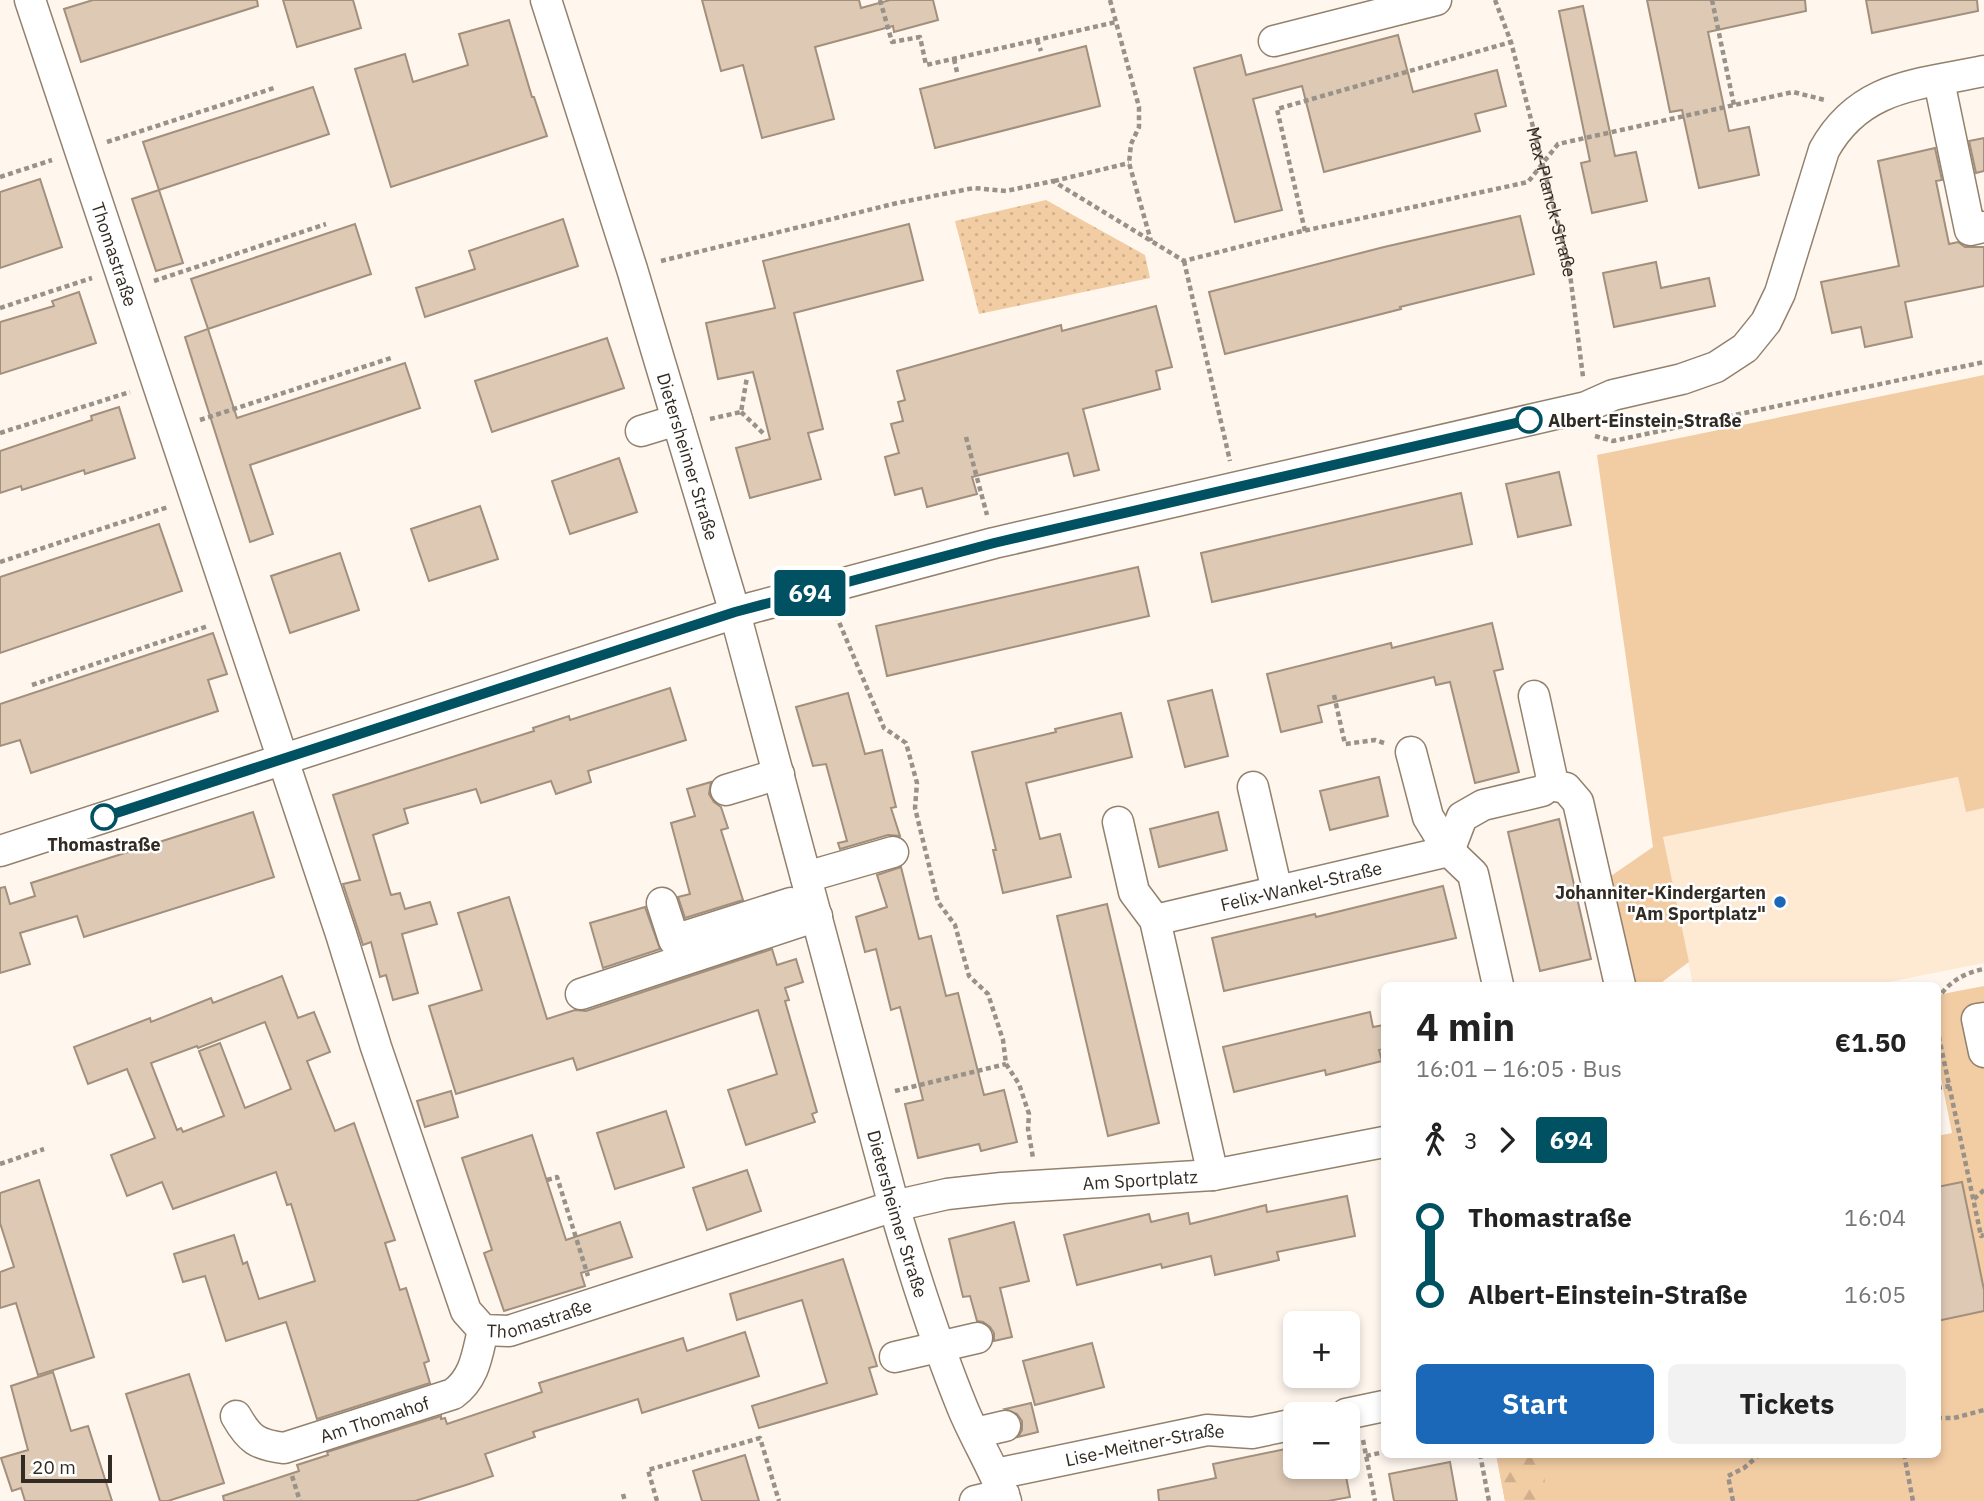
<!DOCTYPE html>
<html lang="en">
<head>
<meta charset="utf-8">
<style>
  :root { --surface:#fff; --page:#f2f2f2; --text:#222; --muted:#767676; --accent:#1a68b7 }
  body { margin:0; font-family:"IBM Plex Sans",sans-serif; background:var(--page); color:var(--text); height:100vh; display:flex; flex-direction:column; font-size:26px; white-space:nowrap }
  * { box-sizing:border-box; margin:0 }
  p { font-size:23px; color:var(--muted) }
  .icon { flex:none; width:38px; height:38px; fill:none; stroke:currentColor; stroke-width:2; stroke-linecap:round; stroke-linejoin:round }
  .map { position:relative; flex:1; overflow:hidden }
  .details { position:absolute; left:1381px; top:982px; width:560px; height:476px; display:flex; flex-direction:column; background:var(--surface); border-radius:10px; box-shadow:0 4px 10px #0003 }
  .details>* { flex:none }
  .badge { padding:0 14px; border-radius:5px; font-size:24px; line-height:46px }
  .tools { position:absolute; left:1283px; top:1311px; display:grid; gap:14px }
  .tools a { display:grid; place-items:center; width:77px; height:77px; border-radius:10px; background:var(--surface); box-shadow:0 4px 10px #0003; font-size:35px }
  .scale { position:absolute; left:21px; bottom:18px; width:91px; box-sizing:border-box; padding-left:7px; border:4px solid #322b23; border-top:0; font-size:19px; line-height:24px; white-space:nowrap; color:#322b23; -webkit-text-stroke:5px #fff; paint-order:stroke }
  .map>.badge { position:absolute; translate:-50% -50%; box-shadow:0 0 0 4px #fff }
  .legs { display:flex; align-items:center; gap:10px; height:77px; padding:0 35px; font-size:23px }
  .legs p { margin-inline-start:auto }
  .summary { display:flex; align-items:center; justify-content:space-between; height:119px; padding:0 35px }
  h1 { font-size:38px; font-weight:700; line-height:52px }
  .primary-button { display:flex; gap:14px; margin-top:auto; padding:14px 35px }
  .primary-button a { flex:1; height:80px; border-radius:10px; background:var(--accent); color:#fff; font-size:28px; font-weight:700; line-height:80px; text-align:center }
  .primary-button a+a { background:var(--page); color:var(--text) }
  ul { padding:0 35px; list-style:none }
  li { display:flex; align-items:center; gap:24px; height:77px; font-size:26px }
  li i { display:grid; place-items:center; width:10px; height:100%; margin:0 9px; background:currentColor }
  li i::after { content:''; width:18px; height:18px; margin:-9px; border:5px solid; border-radius:50%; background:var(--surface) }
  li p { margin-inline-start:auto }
  li:first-child i { background:linear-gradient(#0000 50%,currentColor 0) }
  li:last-child i { background:linear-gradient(currentColor 50%,#0000 0) }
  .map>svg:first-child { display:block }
</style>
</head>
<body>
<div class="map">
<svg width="1984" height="1501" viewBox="0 0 1984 1501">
  <defs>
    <pattern id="forest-firs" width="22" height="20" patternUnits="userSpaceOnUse" patternTransform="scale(1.75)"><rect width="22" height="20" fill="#f2cca3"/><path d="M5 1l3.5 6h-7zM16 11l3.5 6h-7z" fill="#d0af8c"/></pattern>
    <pattern id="park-dots" width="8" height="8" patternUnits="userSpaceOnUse" patternTransform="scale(1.75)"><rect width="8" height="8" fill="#f2cca3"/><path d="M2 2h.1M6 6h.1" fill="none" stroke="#d0af8c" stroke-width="1.8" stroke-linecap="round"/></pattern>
  </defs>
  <rect width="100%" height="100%" fill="#fff7ee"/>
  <path fill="#fee9d3" d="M 1959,777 L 1966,811 L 1984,808 L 1984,963 L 1874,985 L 1693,985 L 1663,837 Z"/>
  <g fill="#f2cca3">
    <path d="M 1984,375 L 1984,808 L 1966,812 L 1958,777 L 1663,837 L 1689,962 L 1658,985 L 1634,985 L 1608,878 L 1653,847 L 1597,455 Z"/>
    <path d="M 1984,986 L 1984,1501 L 1505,1501 L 1496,1454 L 1937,1454 L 1937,1136 L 1952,1133 L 1937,1058 L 1937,995 Z"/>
  </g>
  <path fill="url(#forest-firs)" d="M 1496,1454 L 1543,1454 L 1545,1484 L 1549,1501 L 1505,1501 Z"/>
  <path fill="url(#park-dots)" d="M 1046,200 L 1145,255 L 1150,278 L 979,314 L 955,221 Z"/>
  <g fill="#ddc9b4" stroke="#a28f7c" stroke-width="2" fill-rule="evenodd">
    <path d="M 93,0 L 257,0 L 258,6 L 81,62 L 64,9 Z"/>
    <path d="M 283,0 L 353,0 L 361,28 L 297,47 Z"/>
    <path d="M 702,0 L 859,0 L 861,8 L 890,0 L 933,0 L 938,20 L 894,32 L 893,26 L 815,47 L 834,119 L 762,138 L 743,65 L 721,71 Z"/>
    <path d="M 1647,0 L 1805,0 L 1806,11 L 1708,32 L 1729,131 L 1749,127 L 1759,175 L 1699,188 L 1682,110 L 1670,112 Z"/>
    <path d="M 1866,0 L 1977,0 L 1978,11 L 1872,33 Z"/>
    <path d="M 1583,6 L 1615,156 L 1636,152 L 1647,201 L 1592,213 L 1581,163 L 1590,161 L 1559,11 Z"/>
    <path d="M 509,20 L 532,97 L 534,97 L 547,136 L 391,187 L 355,69 L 405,54 L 413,82 L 468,65 L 459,34 Z"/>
    <path d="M 1398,35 L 1413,92 L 1497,70 L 1506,106 L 1475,114 L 1480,131 L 1324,172 L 1302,86 L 1253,99 L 1282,210 L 1235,222 L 1194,68 L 1241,55 L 1246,75 Z"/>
    <path d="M 1086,46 L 1100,106 L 935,148 L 920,89 Z"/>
    <path d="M 313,87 L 329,134 L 159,190 L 183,263 L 156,271 L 132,199 L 159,190 L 143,142 Z"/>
    <path d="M 1984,138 L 1984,171 L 1976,173 L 1969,141 Z"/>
    <path d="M 1935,148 L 1942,180 L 1936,181 L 1949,244 L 1958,242 L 1965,247 L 1984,247 L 1984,286 L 1905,302 L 1912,337 L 1865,347 L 1861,327 L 1832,333 L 1821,282 L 1899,266 L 1878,161 Z"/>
    <path d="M 40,179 L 62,247 L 0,268 L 0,192 Z"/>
    <path d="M 1520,216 L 1534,274 L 1400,307 L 1401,309 L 1225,354 L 1209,292 L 1384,247 Z"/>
    <path d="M 563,219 L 578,266 L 425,317 L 416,288 L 475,269 L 469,251 Z"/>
    <path d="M 355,224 L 371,274 L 208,329 L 237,418 L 405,363 L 420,408 L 250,465 L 273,534 L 250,542 L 185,337 L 208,329 L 191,279 Z"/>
    <path d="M 909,224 L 923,280 L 794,313 L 823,429 L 808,433 L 821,479 L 750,498 L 736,448 L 770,439 L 761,403 L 753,372 L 718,379 L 706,323 L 775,308 L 763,261 Z"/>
    <path d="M 1656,262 L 1661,288 L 1709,278 L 1715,306 L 1614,327 L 1603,273 Z"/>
    <path d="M 79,292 L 96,343 L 0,374 L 0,322 L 54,306 L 52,301 Z"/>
    <path d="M 1156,306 L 1172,367 L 1156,371 L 1160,389 L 1083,409 L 1099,470 L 1074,476 L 1068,453 L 972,477 L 977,494 L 927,507 L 922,488 L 895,495 L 885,457 L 899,453 L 891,424 L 903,421 L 898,402 L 905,400 L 897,371 L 1061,325 L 1062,331 Z"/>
    <path d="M 607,338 L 624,388 L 492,432 L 475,381 Z"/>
    <path d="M 119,407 L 135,458 L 85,474 L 84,470 L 22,490 L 21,486 L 0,493 L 0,451 L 92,420 L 91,416 Z"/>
    <path d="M 619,458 L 637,512 L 570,534 L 552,481 Z"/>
    <path d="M 1559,472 L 1571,525 L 1518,537 L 1506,484 Z"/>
    <path d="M 1461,493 L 1472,544 L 1212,602 L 1201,553 Z"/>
    <path d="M 480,506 L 498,559 L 429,581 L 411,529 Z"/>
    <path d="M 159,524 L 182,591 L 0,653 L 0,577 Z"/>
    <path d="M 340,553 L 359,610 L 290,633 L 271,576 Z"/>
    <path d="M 1138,567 L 1149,616 L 887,676 L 876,626 Z"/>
    <path d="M 1492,623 L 1503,669 L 1494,671 L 1519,772 L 1475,783 L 1450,682 L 1436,685 L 1434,677 L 1318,706 L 1322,722 L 1281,732 L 1267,674 L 1391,643 L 1392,648 Z"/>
    <path d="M 213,633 L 227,674 L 208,680 L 218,711 L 31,773 L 20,740 L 0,746 L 0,704 Z"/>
    <path d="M 670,688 L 686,740 L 588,771 L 591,782 L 556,794 L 551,781 L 481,803 L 476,789 L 404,809 L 408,823 L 373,835 L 391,895 L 400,893 L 405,909 L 430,902 L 437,924 L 402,934 L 418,993 L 393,1000 L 386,975 L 380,977 L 371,942 L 363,945 L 343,884 L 360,880 L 333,795 L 534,731 L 533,728 L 569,716 L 570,720 Z"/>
    <path d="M 1212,690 L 1228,756 L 1185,767 L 1168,701 Z"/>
    <path d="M 848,693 L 865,754 L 882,750 L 896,807 L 891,808 L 900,836 L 888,835 L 840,849 L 838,843 L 847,841 L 826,764 L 813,766 L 796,707 Z"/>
    <path d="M 1121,713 L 1132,757 L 1026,783 L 1040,839 L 1060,834 L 1071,877 L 1003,893 L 993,850 L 996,850 L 972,752 L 1056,732 L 1055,729 Z"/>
    <path d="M 1379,777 L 1388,816 L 1330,830 L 1320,791 Z"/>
    <path d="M 711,782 L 709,794 L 714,802 L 721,807 L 728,828 L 721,830 L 743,900 L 685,918 L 678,897 L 690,894 L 671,823 L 695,816 L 687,789 Z"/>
    <path d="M 253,812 L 274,877 L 84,937 L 77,916 L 20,933 L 30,964 L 0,973 L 0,888 L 5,887 L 10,904 L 35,896 L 31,883 Z"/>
    <path d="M 1218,812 L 1227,850 L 1159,867 L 1150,829 Z"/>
    <path d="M 1559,819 L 1591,959 L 1540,971 L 1508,832 Z"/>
    <path d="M 901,867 L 919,939 L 931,936 L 946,996 L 958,993 L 984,1095 L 1004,1090 L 1017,1142 L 981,1151 L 979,1144 L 918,1158 L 905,1104 L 923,1100 L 900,1007 L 891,1010 L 876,949 L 865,952 L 856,917 L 887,907 L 877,875 Z"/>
    <path d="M 1443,886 L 1456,938 L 1224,991 L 1212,938 L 1315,914 L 1316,917 Z"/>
    <path d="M 509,897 L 547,1019 L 575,1010 L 586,1011 L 772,949 L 777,965 L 796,959 L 803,982 L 785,988 L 789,1000 L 785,1001 L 817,1112 L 812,1114 L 815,1122 L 746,1145 L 728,1090 L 777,1074 L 758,1010 L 577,1070 L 573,1058 L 456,1094 L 429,1006 L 482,990 L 458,913 Z"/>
    <path d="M 1107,904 L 1159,1123 L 1108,1136 L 1057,916 Z"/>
    <path d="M 645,907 L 660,949 L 603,968 L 590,923 Z"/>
    <path d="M 282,976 L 298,1018 L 314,1012 L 330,1052 L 307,1061 L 335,1131 L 354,1123 L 395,1240 L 385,1243 L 400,1290 L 406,1288 L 429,1361 L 424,1363 L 430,1383 L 317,1419 L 286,1322 L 226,1341 L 205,1276 L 183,1282 L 174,1254 L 234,1235 L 243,1264 L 247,1262 L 259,1299 L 315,1281 L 291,1204 L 287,1205 L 276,1172 L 173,1209 L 162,1182 L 127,1196 L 111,1155 L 155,1138 L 127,1069 L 88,1084 L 74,1047 L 150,1018 L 151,1022 L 211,998 L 213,1003 ZM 265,1022 L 291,1089 L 245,1108 L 220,1043 L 199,1051 L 224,1116 L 183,1132 L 181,1128 L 177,1130 L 151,1063 L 197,1046 L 198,1048 Z"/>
    <path d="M 1370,1012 L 1373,1027 L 1384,1025 L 1384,1049 L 1379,1050 L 1382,1061 L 1326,1075 L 1325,1070 L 1234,1092 L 1223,1047 Z"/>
    <path d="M 451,1091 L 458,1117 L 425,1127 L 417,1101 Z"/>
    <path d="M 666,1111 L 684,1167 L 615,1189 L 597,1133 Z"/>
    <path d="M 532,1135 L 566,1240 L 620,1222 L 632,1257 L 581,1273 L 585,1286 L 504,1311 L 484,1253 L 492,1250 L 462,1158 Z"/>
    <path d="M 747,1170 L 761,1211 L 707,1230 L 693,1188 Z"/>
    <path d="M 39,1180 L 94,1357 L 38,1375 L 16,1303 L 0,1308 L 0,1272 L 14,1267 L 0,1223 L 0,1193 Z"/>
    <path d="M 1962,1182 L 1984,1290 L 1984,1311 L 1937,1321 L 1937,1187 Z"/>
    <path d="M 1347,1196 L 1355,1236 L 1277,1252 L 1279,1260 L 1215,1275 L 1211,1256 L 1162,1268 L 1161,1264 L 1077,1285 L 1064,1235 L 1149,1214 L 1151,1222 L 1188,1213 L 1190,1224 L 1266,1205 L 1267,1212 Z"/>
    <path d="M 1014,1222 L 1029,1281 L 1000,1288 L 1012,1337 L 994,1341 L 994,1333 L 990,1327 L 983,1322 L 977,1321 L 970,1296 L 963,1297 L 949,1239 Z"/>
    <path d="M 843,1259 L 877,1366 L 869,1368 L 877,1394 L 759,1428 L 752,1406 L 827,1383 L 802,1300 L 737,1320 L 730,1294 Z"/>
    <path d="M 745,1332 L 759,1376 L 642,1413 L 638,1399 L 533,1432 L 535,1437 L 485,1454 L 493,1476 L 466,1485 L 415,1501 L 224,1501 L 223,1496 L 299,1471 L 297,1465 L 328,1455 L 327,1452 L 441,1416 L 441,1419 L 445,1418 L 447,1424 L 542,1392 L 539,1383 L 683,1338 L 687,1351 Z"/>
    <path d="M 1092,1343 L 1104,1387 L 1035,1405 L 1023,1361 Z"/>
    <path d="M 53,1372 L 71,1431 L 88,1426 L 112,1501 L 25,1501 L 21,1488 L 12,1491 L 1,1458 L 28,1450 L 11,1386 Z"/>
    <path d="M 189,1374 L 224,1483 L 168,1501 L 160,1501 L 126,1394 Z"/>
    <path d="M 1031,1403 L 1038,1432 L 1018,1437 L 1022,1430 L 1022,1421 L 1017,1414 L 1005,1409 Z"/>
    <path d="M 1295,1447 L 1295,1466 L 1344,1466 L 1350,1497 L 1328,1501 L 1159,1501 L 1158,1490 L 1216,1478 L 1213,1464 Z"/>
    <path d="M 745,1455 L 759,1501 L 702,1501 L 693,1471 Z"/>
    <path d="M 1450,1462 L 1457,1501 L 1394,1501 L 1389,1474 Z"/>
  </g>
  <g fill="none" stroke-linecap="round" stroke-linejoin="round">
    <defs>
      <g id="minor">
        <path id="s2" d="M 30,0 L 341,934 L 376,1047 L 466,1311 L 483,1330 L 509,1331 L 894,1206 L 947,1194 L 1002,1188 L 1213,1175 L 1384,1142"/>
        <path id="s3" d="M 546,0 L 632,269 L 735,613 L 894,1206 C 914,1274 936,1343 963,1409 C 976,1440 994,1469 1006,1501"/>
        <path d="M 1274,41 L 1436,0"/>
        <path d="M 1939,81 L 1970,230 L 1984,227"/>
        <path d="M 641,431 L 677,420"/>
        <path d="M 1411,752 L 1428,817 L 1449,851"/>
        <path d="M 1550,785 L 1566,788 L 1578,802 L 1620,985"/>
        <path d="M 1253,787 L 1277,891"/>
        <path d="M 726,790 L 779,774"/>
        <path d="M 1118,822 L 1134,892 L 1155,920 L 1213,1175"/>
        <path d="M 0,851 L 751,608 L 994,543 L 1586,407 L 1613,395 L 1682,379 L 1716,367 L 1745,348 L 1766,322 L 1780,293 L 1824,150 C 1860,85 1918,85 1984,71"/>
        <path d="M 1449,851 L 1462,817 L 1483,805 L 1542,791 L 1550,785 L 1551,774 L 1534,696"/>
        <path d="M 806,877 L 893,852"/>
        <path d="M 662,903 L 674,940 L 791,903"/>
        <path id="s4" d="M 1155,920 L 1449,851 L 1473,874 L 1498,985"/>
        <path d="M 581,994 L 817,916"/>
        <path d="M 1984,1018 L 1977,1019 L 1984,1052"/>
        <path d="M 895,1357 L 977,1338"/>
        <path d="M 1346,1414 L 1384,1406"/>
        <path id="s5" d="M 236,1416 C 249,1439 257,1445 284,1448 L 453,1394 C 475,1378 477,1355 483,1330"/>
        <path d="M 975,1433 L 1005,1426"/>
        <path id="s6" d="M 996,1474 L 1207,1430 L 1252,1433 L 1295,1424"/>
        <path d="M 975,1501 L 1004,1494"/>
      </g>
    </defs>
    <use href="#minor" stroke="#93816d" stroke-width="33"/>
    <g stroke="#999289" stroke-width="4.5" stroke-dasharray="5 3.5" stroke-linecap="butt">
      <path d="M 880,0 L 892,42 L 920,37 L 926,65 L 1116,22"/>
      <path d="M 1110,0 L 1139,107 L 1139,127 L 1131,144 L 1129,163 L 1151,241"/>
      <path id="s1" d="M 1495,0 L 1511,42 L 1569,266 L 1583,377"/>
      <path d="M 1712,0 L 1734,105"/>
      <path d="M 1037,40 L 1041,51"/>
      <path d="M 954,59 L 957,72"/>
      <path d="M 107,142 L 274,88"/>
      <path d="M 0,177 L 52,160"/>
      <path d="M 1054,181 L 1129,163"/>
      <path d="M 1305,231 L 1277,109 L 1511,42"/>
      <path d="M 661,261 L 897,203 L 974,188 L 1006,191 L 1053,181 L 1184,261 L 1289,234 L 1528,182 L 1558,144 L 1793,92 L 1825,100"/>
      <path d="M 1184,261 L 1230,461"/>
      <path d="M 154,281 L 326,224"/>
      <path d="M 0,308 L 92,278"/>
      <path d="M 741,412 L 764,434"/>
      <path d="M 710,419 L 741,412 L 747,377"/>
      <path d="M 200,420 L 394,357"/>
      <path d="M 0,433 L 130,392"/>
      <path d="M 1595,436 L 1613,441 L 1984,362"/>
      <path d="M 966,437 L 987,515"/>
      <path d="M 0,562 L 168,507"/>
      <path d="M 836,615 L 884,728 L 906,743 L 917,783 L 915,808 L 938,902 L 955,925 L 969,976 L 988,994 L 1003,1040 L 1006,1064 L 1019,1084 L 1029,1114 L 1028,1129 L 1033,1158"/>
      <path d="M 32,685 L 208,626"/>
      <path d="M 1334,695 L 1345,744 L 1375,740 L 1384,743"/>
      <path d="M 1937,1000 C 1948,982 1964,973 1984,969"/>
      <path d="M 1937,1028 L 1981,1236 L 1984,1235"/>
      <path d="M 1937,1088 L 1950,1086"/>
      <path d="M 895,1091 L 1006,1064"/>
      <path d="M 0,1164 L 44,1149"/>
      <path d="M 547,1180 L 557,1177 L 588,1276"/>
      <path d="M 1974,1199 L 1984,1190"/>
      <path d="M 1937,1418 L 1954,1418 L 1984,1410"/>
      <path d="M 1363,1440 L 1375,1501"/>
      <path d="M 1480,1454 L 1489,1501"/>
      <path d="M 1904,1454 L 1913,1501"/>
      <path d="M 1366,1456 L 1384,1452"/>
      <path d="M 292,1476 L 300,1501"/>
      <path d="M 623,1494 L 625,1501"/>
      <path d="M 657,1501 L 648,1470 L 760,1438 L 779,1501"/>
      <path d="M 1733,1501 L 1728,1476 L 1744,1468 L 1760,1454"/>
    </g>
    <use href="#minor" stroke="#fff" stroke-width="30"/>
  </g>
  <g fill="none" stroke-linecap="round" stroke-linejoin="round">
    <defs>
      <path id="line-1" d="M 104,817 L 735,612 L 994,543 L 1529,420"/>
    </defs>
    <use href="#line-1" stroke="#fff" stroke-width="16"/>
    <use href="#line-1" stroke="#005262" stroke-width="10"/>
  </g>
  <g fill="#fff" stroke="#005262" stroke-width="3.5">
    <circle cx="1529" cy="420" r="12"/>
    <circle cx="104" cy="817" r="12"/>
  </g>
  <circle fill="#1a68b7" stroke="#fff" stroke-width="2.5" cx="1780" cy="902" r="7"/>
  <g text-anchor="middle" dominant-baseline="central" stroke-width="5" stroke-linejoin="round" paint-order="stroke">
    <g font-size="18" fill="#322b23" stroke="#fff">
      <text stroke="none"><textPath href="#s1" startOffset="210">Max-Planck-Straße</textPath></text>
      <text stroke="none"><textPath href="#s2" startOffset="268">Thomastraße</textPath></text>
      <text stroke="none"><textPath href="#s3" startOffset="478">Dietersheimer Straße</textPath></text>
      <text stroke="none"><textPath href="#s4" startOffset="150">Felix-Wankel-Straße</textPath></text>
      <text stroke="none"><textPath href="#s2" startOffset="2086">Am Sportplatz</textPath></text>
      <text stroke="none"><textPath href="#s3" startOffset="1264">Dietersheimer Straße</textPath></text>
      <text stroke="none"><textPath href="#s2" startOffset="1465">Thomastraße</textPath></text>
      <text stroke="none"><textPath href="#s5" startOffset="156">Am Thomahof</textPath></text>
      <text stroke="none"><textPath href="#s6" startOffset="152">Lise-Meitner-Straße</textPath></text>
    </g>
    <g font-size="18" font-weight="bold" fill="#322b23" stroke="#fff" text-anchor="start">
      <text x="1548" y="420">Albert-Einstein-Straße</text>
      <text x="104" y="844" text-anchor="middle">Thomastraße</text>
    </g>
    <g font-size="18" font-weight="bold" fill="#322b23" stroke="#fff" text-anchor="end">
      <text x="1766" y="892">Johanniter-Kindergarten<tspan x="1766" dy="21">"Am Sportplatz"</tspan></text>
    </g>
  </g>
</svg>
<div class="tools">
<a>+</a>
<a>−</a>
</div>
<div class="scale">20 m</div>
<b class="badge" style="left:810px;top:593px;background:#005262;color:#fff">694</b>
<section class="details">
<div class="summary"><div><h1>4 min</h1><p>16:01 – 16:05 · Bus</p></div><b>€1.50</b></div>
<div class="legs"><svg class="icon" aria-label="walk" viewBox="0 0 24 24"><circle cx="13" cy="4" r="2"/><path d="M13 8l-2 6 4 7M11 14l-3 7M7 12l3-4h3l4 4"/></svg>3<svg class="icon" aria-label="forward" viewBox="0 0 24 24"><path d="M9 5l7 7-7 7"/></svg><b class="badge" style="background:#005262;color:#fff">694</b></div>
<ul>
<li><i style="color:#005262"></i><b>Thomastraße</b><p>16:04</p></li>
<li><i style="color:#005262"></i><b>Albert-Einstein-Straße</b><p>16:05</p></li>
</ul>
<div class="primary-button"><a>Start</a><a>Tickets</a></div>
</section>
</div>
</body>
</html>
